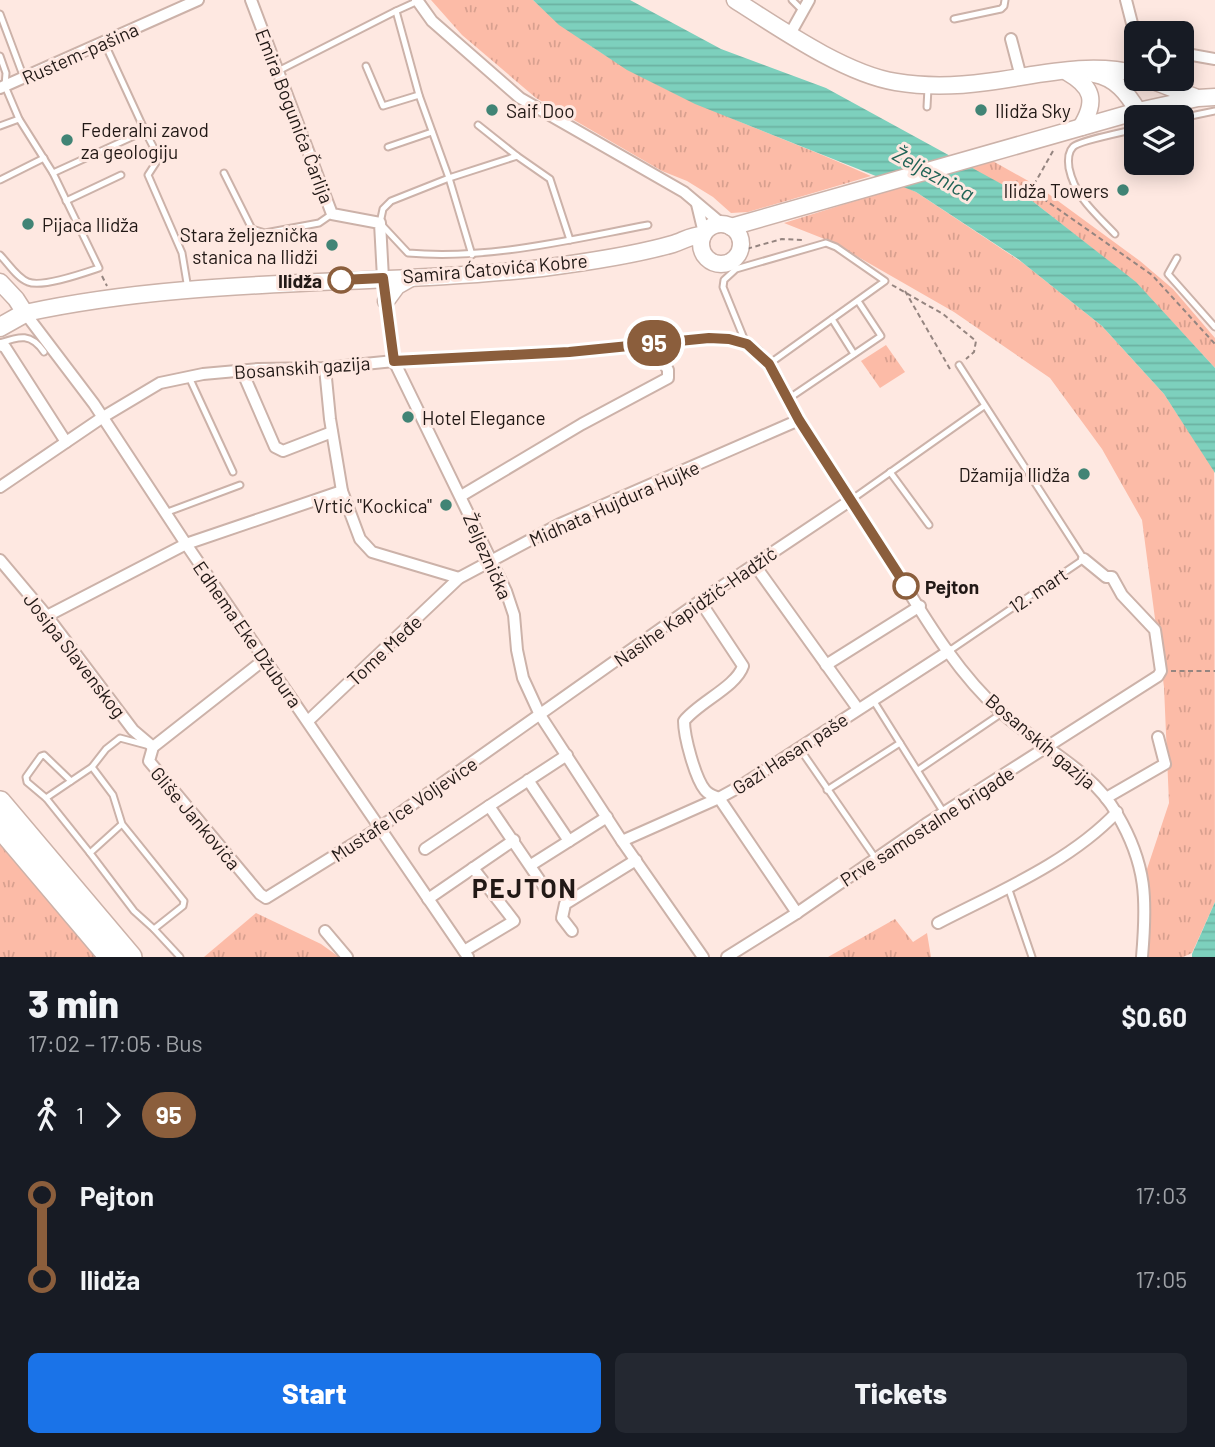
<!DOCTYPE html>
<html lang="en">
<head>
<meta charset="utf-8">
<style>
  :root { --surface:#171b24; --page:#242831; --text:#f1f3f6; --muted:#9ea1a6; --accent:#1a73e8 }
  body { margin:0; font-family:Barlow,sans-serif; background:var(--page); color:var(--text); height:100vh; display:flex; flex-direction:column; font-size:26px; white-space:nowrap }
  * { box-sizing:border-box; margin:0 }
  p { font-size:23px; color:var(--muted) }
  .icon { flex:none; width:38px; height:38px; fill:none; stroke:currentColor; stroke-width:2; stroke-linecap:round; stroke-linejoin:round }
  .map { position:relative; height:957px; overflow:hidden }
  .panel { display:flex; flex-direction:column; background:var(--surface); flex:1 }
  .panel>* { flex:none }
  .badge { padding:0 14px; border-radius:23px; font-size:24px; line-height:46px }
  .buttons { position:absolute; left:1124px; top:21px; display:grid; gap:14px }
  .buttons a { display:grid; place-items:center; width:70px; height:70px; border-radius:10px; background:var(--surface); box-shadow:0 4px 18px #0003; font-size:35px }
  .map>.badge { position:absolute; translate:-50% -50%; box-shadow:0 0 0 4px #fff }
  .legs { display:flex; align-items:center; gap:10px; height:77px; padding:0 28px; font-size:23px }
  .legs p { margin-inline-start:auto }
  .overview { display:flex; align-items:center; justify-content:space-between; height:119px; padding:0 28px }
  h1 { font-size:38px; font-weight:800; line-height:52px }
  .primary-button { display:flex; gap:14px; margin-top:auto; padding:14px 28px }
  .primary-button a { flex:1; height:80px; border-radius:10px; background:var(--accent); color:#fff; font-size:28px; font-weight:800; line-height:80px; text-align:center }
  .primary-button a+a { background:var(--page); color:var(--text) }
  ul { padding:0 28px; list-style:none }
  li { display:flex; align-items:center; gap:24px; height:84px; font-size:26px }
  li i { display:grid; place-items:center; width:10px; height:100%; margin:0 9px; background:currentColor }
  li i::after { content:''; width:18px; height:18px; margin:-9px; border:5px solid; border-radius:50%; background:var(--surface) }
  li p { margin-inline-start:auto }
  li:first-child i { background:linear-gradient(#0000 50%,currentColor 0) }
  li:last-child i { background:linear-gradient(currentColor 50%,#0000 0) }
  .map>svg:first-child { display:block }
</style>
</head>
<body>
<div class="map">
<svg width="1215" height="957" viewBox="0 0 1215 957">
  <defs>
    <pattern id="grass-tufts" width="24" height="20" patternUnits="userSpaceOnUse" patternTransform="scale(1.75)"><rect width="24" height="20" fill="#fcbba7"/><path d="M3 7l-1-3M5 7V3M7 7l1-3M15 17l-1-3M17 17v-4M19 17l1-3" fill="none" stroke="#d8a08f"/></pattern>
    <pattern id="water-rules" width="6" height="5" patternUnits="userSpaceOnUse" patternTransform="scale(1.75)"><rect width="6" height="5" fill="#7dd0bd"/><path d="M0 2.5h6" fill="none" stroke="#6cb2a2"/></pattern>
  </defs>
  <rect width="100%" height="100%" fill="#fee8e1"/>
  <g fill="url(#grass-tufts)">
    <path d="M 431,0 L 533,0 C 628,90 754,123 871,176 L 748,212 L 731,213 L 713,197 L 687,181 L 662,171 L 536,98 L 462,35 Z"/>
    <path d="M 982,155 L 1039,187 L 1140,261 L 1173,289 L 1215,338 L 1215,368 L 1135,282 L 1031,200 L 959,162 Z"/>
    <path d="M 903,186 L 916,192 L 1023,263 L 1102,326 L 1164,394 L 1214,470 L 1215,902 L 1192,953 L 1183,957 L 1141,957 L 1144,878 L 1169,803 L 1164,687 L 1142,520 L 1102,449 L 1050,378 L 954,312 L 832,242 L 784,223 Z"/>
    <path d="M 886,345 L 905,372 L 880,388 L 861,361 Z"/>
    <path d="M 0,838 L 98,957 L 0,957 Z"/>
    <path d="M 256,913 L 321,944 L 339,957 L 204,957 Z"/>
    <path d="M 895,919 L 913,942 L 927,933 L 931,957 L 828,957 Z"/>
  </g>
  <g fill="url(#water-rules)">
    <path d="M 533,0 L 630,0 L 721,49 L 826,88 L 1031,200 L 1136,282 L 1215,368 L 1215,473 L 1164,394 L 1102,326 L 1018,259 L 916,192 L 695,104 L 627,70 L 559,25 Z"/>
    <path d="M 1215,902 L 1215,957 L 1192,957 L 1192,954 Z"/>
  </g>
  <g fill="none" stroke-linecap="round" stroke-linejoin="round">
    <defs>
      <g id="lane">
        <path d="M 792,0 L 802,10"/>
        <path d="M 418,1 L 396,11 L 419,95 L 449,178 L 472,255"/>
        <path d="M 0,14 L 24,78"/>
        <path d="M 954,19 L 1001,9 L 1004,6 L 1005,0"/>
        <path d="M 104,42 L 145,131"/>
        <path d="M 0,56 L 6,73 L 5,86 L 19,119 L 53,173 L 99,268 C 84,273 42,288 28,282 C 17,278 8,263 0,255"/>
        <path d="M 366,66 L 383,106 L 419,95"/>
        <path d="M 278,71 L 396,11"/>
        <path d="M 927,107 L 928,88"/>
        <path d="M 1181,118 L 1215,111"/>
        <path d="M 478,125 L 517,156 L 550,179 L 570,240"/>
        <path d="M 0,126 L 19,119"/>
        <path d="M 388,147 L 432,132"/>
        <path d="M 517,156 L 449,178 L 391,201 L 383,209 L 380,223 L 408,253 C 489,260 568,240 648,225"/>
        <path d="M 53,173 L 145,131 L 159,158 L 148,175 L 182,253 L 188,289"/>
        <path d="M 224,173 L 252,229 L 265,233 L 319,223 L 332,214"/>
        <path d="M 0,180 L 44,158"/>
        <path d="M 66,201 L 121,175"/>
        <path d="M 1115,234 C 1095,213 1075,197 1069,168 C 1068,161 1068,152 1073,147 C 1078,141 1125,132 1136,129"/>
        <path d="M 1177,258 L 1168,274 L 1215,327"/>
        <path d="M 832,319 L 854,354"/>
        <path d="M 745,341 L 723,287 L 724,280 L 736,269 L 826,243 L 836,247 L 885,281 L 769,364"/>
        <path d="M 0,343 C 20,336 31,333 44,352"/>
        <path d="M 189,377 L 233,472"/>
        <path d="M 788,399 L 881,336 L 858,301"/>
        <path d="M 890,472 L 929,525"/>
        <path d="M 851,500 L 984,406"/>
        <path d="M 165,513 L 240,485"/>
        <path d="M 949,651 L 1084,559 L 959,365"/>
        <path d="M 873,700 L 944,813"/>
        <path d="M 800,749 L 876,859"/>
        <path d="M 918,770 L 1002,713"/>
        <path d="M 71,781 L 44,755 L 41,756 L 26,777 L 27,782 L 46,798 L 90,853"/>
        <path d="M 827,790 L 900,743"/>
        <path d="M 46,798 L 92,767"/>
        <path d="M 122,824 L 90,853 L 134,911 L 154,929 L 183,906 L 184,901 L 122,824 L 113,795 L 92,767 L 106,749 L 120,738 L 146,745"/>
        <path d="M 1008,887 L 1032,957"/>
        <path d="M 154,929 L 180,957"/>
      </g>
      <g id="street">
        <path d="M 251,0 L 332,214 L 380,223 L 383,278 L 394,361 L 506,591 L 514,615 L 517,650 L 523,678 L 540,715 L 622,841 L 703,957"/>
        <path d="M 417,0 L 432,21 L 520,98 L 684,192 L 722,224"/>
        <path d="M 1126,0 L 1136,39"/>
        <path d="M 790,34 L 809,0"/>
        <path d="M 1011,39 L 1021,77"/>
        <path d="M 1181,53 L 1215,59"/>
        <path d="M 0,88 L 198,0"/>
        <path d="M 697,204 L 704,233"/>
        <path d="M 25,313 L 94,404 L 186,544 L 468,957"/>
        <path d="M 0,345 L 5,347 L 66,442"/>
        <path d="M 325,368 L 330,419 L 342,491 L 360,539 L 372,552 L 459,578"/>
        <path d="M 242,371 L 275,447 L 283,451 L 332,432"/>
        <path d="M 0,487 L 103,417 L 160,383 L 203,374 L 258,369 L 325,368 L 394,361 L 569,352 L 709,338 C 721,338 735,338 746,344 C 774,359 785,396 800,421 C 825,462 852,501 878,542 C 915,600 950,667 1002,713 C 1040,747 1091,769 1117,814 C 1147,865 1147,900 1142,957"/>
        <path d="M 461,496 L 582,424 L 668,378 L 668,370 L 652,343"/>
        <path d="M 0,560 L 47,616 L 133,730 L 153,747"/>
        <path d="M 754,564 L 858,709"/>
        <path d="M 700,601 L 743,666 C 736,687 699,702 684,721 C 684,736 695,778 705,790 C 709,795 714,796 719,798 L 797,913"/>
        <path d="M 47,616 L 186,544 L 342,491"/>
        <path d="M 265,659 L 153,747 L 149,761 L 260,894 L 266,898 L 379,828 L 700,601 L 851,500"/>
        <path d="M 826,665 L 920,606"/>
        <path d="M 308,721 L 459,578 L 560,524 L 799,420"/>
        <path d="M 528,780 L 569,841"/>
        <path d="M 1106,798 L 1165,764 L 1158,737"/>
        <path d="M 489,806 L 567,755"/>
        <path d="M 622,841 L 719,798 L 739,787 L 949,651"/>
        <path d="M 425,849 L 489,806 L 547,891"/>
        <path d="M 531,865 L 607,817"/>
        <path d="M 428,899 L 514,840"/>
        <path d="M 938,923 C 998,892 1070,862 1117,812"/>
        <path d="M 325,931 L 347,957"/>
        <path d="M 572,931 L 562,918 L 565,904 L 636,860"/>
        <path d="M 464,951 L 514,921 L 473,868"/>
        <path d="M 727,957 L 797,913 L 926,824 L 1158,676 L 1161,671 L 1155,630 L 1122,595 L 1112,577 L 1106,577 L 1084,559"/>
      </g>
      <g id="secondary">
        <path d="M 735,0 C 779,28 845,74 896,82 C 926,87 958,86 987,82 C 1035,76 1088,61 1136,74"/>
        <path d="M 1067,72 C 1093,87 1097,101 1081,127"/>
        <path d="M 1094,74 C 1116,78 1127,93 1138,111"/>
        <path d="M 1148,79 L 1195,97"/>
        <circle cx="721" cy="244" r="20"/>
        <path d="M 731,227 L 1138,111 L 1198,98 L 1215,97"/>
        <path d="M 0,282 L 16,299 L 25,313"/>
        <path d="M 386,301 L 397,286 L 411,278"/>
        <path d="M 25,313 C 196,276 369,287 542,268 C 581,263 635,255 673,244 C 683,241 691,235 703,235"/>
      </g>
      <path id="primary" d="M 0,327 L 25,313"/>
      <g id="highway">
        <path d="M 0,802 L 131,957"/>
        <path d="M 0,827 L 110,957"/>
      </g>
    </defs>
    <use href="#lane" stroke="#ccb2a9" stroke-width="9"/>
    <use href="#street" stroke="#ccb2a9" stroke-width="14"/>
    <use href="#secondary" stroke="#ccb2a9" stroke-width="19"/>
    <use href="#primary" stroke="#ccb2a9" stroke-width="21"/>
    <use href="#highway" stroke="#ccb2a9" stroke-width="24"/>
    <g stroke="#958580" stroke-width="2" stroke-dasharray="5 3.5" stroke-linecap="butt">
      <path d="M 1053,151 L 1031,190 L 1152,275 L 1215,344"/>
      <path d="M 739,251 L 782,239 L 804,240"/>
      <path d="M 102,276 L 107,286"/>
      <path d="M 892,285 L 943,314 L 976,341 L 974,352 L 966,359"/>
      <path d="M 905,291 L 950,369 L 953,368"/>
      <path d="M 1171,671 L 1215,671"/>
    </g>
    <use href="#lane" stroke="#fff" stroke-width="5"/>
    <use href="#street" stroke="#fff" stroke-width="10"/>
    <use href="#secondary" stroke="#fff" stroke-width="16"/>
    <use href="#primary" stroke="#fff" stroke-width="18"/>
    <use href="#highway" stroke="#fff" stroke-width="21"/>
  </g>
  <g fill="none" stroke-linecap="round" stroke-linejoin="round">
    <defs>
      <path id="line-1" d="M 341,280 L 383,278 L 394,361 L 569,352 L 709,338 L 729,339 L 747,344 L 769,364 L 799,420 L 906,586"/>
    </defs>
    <use href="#line-1" stroke="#fff" stroke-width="16"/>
    <use href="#line-1" stroke="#8b5e3c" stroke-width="10"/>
  </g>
  <g fill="#418475" stroke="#fee8e1" stroke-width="2.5">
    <circle cx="492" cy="110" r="7"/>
    <circle cx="981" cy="110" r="7"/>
    <circle cx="67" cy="140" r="7"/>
    <circle cx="1123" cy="190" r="7"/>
    <circle cx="28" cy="224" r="7"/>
    <circle cx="332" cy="245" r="7"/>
    <circle cx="408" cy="417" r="7"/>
    <circle cx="1084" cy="474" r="7"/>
    <circle cx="446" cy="505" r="7"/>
  </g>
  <g fill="#fff" stroke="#8b5e3c" stroke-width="3.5">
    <circle cx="341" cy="280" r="12"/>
    <circle cx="906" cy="586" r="12"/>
  </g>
  <g text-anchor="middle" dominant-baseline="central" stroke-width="6" stroke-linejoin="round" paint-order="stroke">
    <g font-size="19" fill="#221916" stroke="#fee8e1">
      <text transform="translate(80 53) rotate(-24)">Rustem-pašina</text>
      <text transform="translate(295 116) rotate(69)">Emira Bogunića Čarlija</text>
      <text transform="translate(495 268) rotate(-5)">Samira Ćatovića Kobre</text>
      <text transform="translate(302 367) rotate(-4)">Bosanskih gazija</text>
      <text transform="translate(614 503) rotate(-24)">Midhata Hujdura Hujke</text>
      <text transform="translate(488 556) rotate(66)">Željeznička</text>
      <text transform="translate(1038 590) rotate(-34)">12. mart</text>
      <text transform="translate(695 606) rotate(-35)">Nasihe Kapidžić-Hadžić</text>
      <text transform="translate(248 634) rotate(55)">Edhema Eke Džubura</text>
      <text transform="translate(384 650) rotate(-43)">Tome Međe</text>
      <text transform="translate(75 655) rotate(52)">Josipa Slavenskog</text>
      <text transform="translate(1041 741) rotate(40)">Bosanskih gazija</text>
      <text transform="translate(790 753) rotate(-33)">Gazi Hasan paše</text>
      <text transform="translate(404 809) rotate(-34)">Mustafe Ice Voljevice</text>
      <text transform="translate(196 818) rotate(50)">Gliše Jankovića</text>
      <text transform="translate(927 826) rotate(-33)">Prve samostalne brigade</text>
    </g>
    <g font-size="19" fill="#221916" stroke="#fee8e1" text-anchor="start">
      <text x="506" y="110">Saif Doo</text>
      <text x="995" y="110">Ilidža Sky</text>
      <text x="81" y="129">Federalni zavod<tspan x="81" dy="22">za geologiju</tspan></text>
      <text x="1109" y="190" text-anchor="end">Ilidža Towers</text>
      <text x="42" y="224">Pijaca Ilidža</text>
      <text x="318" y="234" text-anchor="end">Stara željeznička<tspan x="318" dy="22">stanica na Ilidži</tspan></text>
      <text x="422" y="417">Hotel Elegance</text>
      <text x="1070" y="474" text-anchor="end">Džamija Ilidža</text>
      <text x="432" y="505" text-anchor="end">Vrtić "Kockica"</text>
    </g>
    <g font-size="19" font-weight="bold" fill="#221916" stroke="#fee8e1" text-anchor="end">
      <text x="322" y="280">Ilidža</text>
      <text x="925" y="586" text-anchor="start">Pejton</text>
    </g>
    <g font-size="21" font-style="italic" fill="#206356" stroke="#fee8e1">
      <text transform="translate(934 173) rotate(29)">Željeznica</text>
    </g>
    <g font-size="26" font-weight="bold" letter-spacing="2" fill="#221916" stroke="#fee8e1">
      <text x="525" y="887">PEJTON</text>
    </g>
  </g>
</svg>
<div class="buttons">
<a><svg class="icon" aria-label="locate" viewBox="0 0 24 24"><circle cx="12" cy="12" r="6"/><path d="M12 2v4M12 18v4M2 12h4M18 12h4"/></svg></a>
<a><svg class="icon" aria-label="layers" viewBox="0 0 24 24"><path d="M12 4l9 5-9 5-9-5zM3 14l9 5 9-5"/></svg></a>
</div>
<b class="badge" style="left:654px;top:343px;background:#8b5e3c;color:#fff">95</b>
</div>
<section class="panel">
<div class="overview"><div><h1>3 min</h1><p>17:02 – 17:05 · Bus</p></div><b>$0.60</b></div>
<div class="legs"><svg class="icon" aria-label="walk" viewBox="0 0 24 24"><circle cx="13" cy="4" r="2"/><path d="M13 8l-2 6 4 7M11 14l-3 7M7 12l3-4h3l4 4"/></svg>1<svg class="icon" aria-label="forward" viewBox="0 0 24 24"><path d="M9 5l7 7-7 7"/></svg><b class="badge" style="background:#8b5e3c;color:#fff">95</b></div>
<ul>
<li><i style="color:#8b5e3c"></i><b>Pejton</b><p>17:03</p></li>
<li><i style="color:#8b5e3c"></i><b>Ilidža</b><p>17:05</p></li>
</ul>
<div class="primary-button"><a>Start</a><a>Tickets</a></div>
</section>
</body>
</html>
